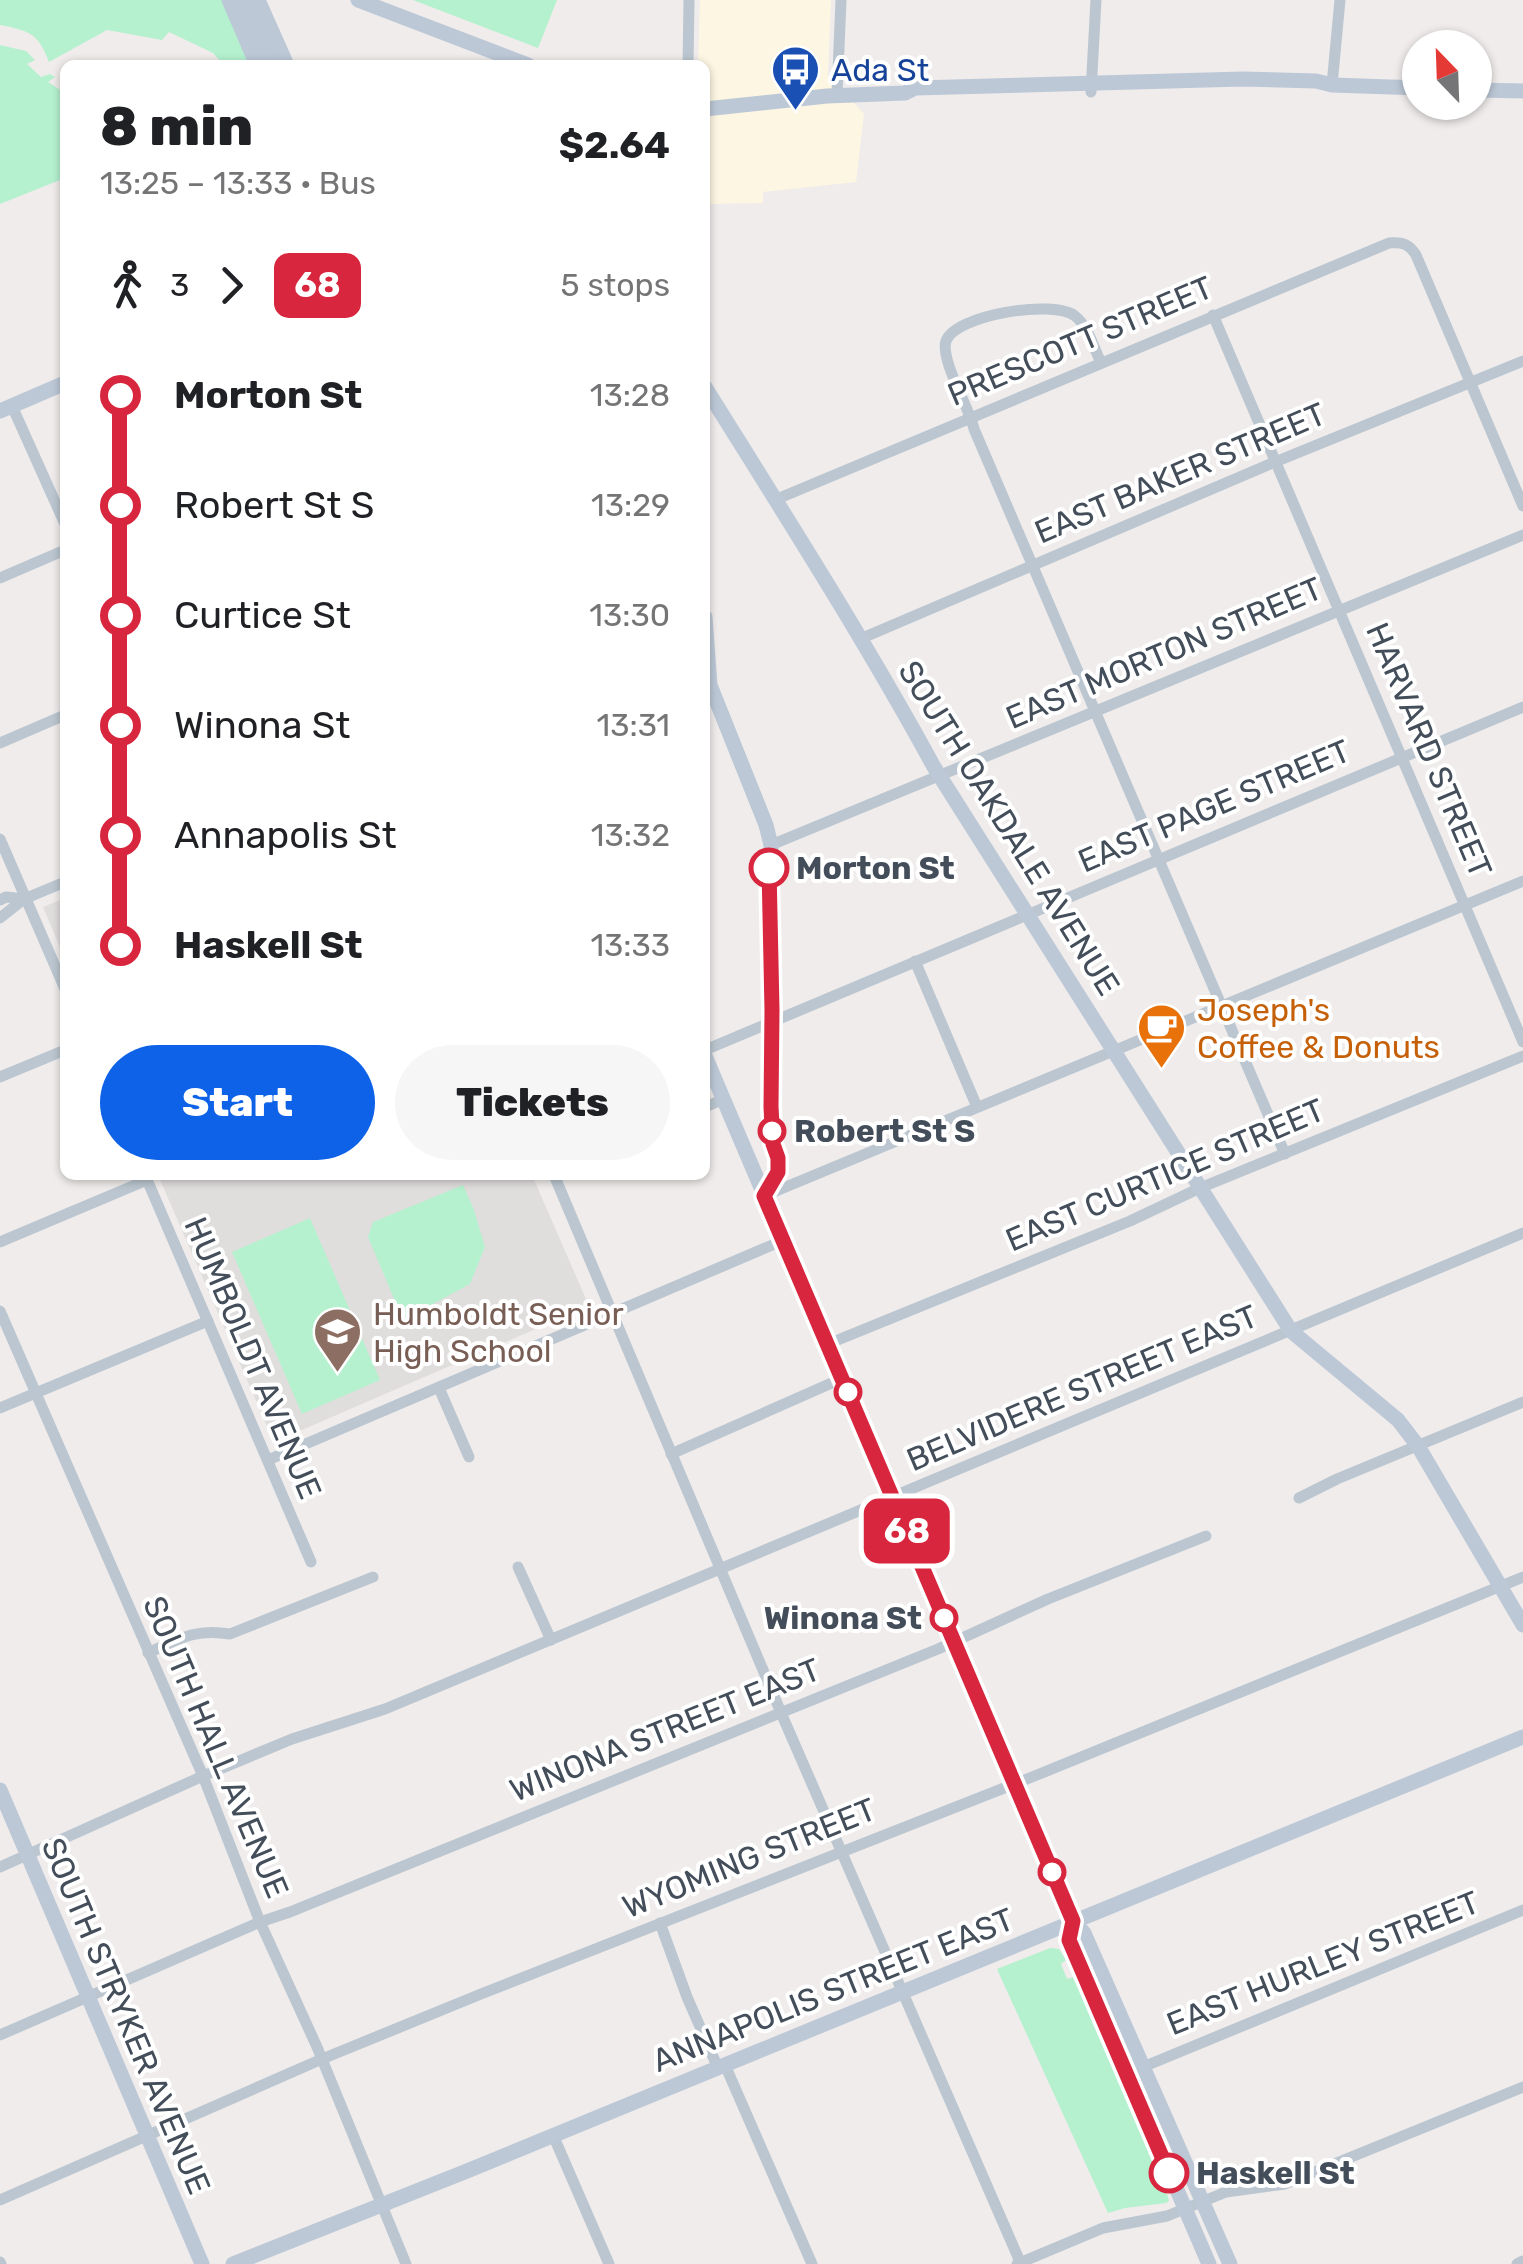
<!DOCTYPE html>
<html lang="en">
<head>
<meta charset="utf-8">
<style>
  :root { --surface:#fff; --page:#f6f6f6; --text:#202124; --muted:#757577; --accent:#0d62e8 }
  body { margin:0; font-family:Rubik,sans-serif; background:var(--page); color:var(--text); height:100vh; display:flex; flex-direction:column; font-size:38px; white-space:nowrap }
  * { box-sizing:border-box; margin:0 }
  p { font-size:32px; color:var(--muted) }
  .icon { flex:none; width:55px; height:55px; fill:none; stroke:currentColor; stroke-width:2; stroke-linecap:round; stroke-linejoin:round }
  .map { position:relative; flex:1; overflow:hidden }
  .panel { position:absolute; left:60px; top:60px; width:650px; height:1120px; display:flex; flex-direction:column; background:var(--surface); border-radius:15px; box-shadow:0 2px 8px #0004 }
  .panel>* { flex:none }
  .badge { padding:0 20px; border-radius:15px; font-size:35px; line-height:65px }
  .needle { width:65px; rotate:337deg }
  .buttons { position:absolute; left:1402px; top:30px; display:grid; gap:20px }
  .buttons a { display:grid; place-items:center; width:90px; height:90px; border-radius:50%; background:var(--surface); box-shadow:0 2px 8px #0004; font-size:50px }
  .map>.badge { position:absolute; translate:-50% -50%; box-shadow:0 0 0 5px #fff }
  .legs { display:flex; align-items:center; gap:15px; height:110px; padding:0 40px; font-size:32px }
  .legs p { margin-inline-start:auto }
  .headline { display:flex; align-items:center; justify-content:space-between; height:170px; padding:0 40px }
  h1 { font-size:55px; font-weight:800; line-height:75px }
  .cta { display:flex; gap:20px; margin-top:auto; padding:20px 40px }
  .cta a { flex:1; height:115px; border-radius:60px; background:var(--accent); color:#fff; font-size:40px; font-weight:800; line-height:115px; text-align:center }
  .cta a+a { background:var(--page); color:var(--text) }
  ul { padding:0 40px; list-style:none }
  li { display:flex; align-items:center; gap:35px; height:110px; font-size:38px }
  li i { display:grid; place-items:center; width:15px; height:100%; margin:0 12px; background:currentColor }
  li i::after { content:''; width:25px; height:25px; margin:-12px; border:8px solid; border-radius:50%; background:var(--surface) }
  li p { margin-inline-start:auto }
  li:first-child i { background:linear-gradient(#0000 50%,currentColor 0) }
  li:last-child i { background:linear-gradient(currentColor 50%,#0000 0) }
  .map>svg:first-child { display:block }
</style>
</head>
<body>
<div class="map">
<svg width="1523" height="2264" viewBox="0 0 1523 2264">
  <rect width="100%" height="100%" fill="#efeceb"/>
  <path fill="#fdf6e2" d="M 700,0 L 831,0 L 828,75 L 864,114 L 856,182 L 763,192 L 763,203 L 705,204 L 705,65 L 698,65 Z"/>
  <g fill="#e0dddd">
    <path d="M 65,898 L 65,959 L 43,907 Z"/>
    <path d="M 158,1175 L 532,1175 L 589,1306 L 274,1442 Z"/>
  </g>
  <g fill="#b5f1cf">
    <path d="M 0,0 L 222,0 L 251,65 L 224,65 L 213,53 L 169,32 L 162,40 L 107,30 L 49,62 C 38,33 30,31 0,25 Z"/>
    <path d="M 413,0 L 557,0 L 538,48 Z"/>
    <path d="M 0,45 L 26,51 L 35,60 L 27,64 L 41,77 L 50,74 L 55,77 L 48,82 L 65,93 L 65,178 L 0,204 Z"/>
    <path d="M 463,1185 L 474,1210 L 485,1247 L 470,1284 L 403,1320 L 368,1237 L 373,1222 Z"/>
    <path d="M 310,1218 L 380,1380 L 302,1414 L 232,1252 Z"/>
    <path d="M 1050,1948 L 1059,1949 L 1066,1960 L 1061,1964 L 1067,1979 L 1074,1977 L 1165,2187 L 1169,2201 L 1166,2203 L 1125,2208 L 1108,2213 L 997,1969 Z"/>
  </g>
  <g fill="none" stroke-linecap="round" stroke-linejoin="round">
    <g stroke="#bbc6d0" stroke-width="11">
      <path d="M 688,65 L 689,0"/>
      <path d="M 1332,85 L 1340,0"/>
      <path d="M 1091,92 L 1096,0"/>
      <path d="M 837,95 L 841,0"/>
      <path d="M 1213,315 L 1523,1042"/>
      <path d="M 1101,363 C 1094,348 1088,326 1075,316 C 1053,299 955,315 946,341 C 940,360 969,407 974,429 L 1285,1154"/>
      <path d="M 12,406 L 65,524"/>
      <path d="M 777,499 L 1389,243 C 1403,242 1409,244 1416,255 L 1523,506"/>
      <path d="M 0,578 L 65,550"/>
      <path d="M 860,639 L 1275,462 L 1523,361"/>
      <path d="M 0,743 L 65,715"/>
      <path d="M 0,839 L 65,989"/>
      <path d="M 771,845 L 1523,535"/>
      <path d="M 0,900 L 6,897 L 24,899"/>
      <path d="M 0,918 L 24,899 L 65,882"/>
      <path d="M 915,961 L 977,1107"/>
      <path d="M 705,1050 L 1523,707"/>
      <path d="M 0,1077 L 65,1050"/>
      <path d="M 705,1107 L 724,1099"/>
      <path d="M 145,1175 L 311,1562"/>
      <path d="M 554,1175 L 785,1722 L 1021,2264"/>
      <path d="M 764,1196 L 1523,881"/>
      <path d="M 0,1242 L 147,1180"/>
      <path d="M 0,1311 L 203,1776 L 260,1922 L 317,2047 L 406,2264"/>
      <path d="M 828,1344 L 1130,1221 L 1200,1188 L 1523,1056"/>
      <path d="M 439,1388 L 469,1457"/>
      <path d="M 0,1408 L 208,1321"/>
      <path d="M 671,1454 L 843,1378"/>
      <path d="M 268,1460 L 784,1240"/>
      <path d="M 1299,1498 L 1337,1479 L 1523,1402"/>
      <path d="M 518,1567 L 551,1640"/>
      <path d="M 148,1653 C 178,1639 196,1628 230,1634 L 373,1577"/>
      <path d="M 0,1867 L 203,1776 L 292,1739 L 385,1709 L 1523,1233"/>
      <path d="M 660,1923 L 687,1997 L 718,2068"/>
      <path d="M 0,2035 L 260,1922 L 290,1912 L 938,1649 L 1048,1599 L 1206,1536"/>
      <path d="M 725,2065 L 812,2264"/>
      <path d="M 1143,2067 L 1523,1910"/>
      <path d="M 553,2135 L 609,2264"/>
      <path d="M 0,2200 L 322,2059 L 481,1994 L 1032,1777 L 1523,1577"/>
      <path d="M 0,2262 L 1,2264"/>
      <path d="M 1017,2264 L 1103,2228 L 1167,2216 L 1226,2192 L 1285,2184 L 1523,2087"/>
      <path d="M 1517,2264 L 1523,2261"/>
    </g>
    <g stroke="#bdc8d7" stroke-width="15">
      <path d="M 229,0 L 257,65"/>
      <path d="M 244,0 L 273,65"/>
      <path d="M 258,0 L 287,65"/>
      <path d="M 358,0 L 528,65"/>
      <path d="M 1475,90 L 1523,91"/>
      <path d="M 705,109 L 827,96 L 905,93 L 915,88 L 1243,79 L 1316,81 L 1332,85 L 1420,88"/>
      <path d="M 705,387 C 783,512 863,637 934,767 L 1291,1331 L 1398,1420 L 1418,1446 L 1523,1625"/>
      <path d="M 0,411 L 65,383"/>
      <path d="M 705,617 L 710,685 L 766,825 L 771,845 L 771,1107 L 778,1172 L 764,1196"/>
      <path d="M 705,1056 L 1073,1921 L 1084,1933 L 1230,2264"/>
      <path d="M 0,1790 L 202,2264"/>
      <path d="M 1073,1921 L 1069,1940 L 1209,2264"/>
      <path d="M 233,2264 L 467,2171 L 1523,1737"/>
    </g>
  </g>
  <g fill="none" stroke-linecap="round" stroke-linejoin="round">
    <defs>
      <path id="line-1" d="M 769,868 L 772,1010 L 771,1107 L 773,1144 L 778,1158 L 778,1172 L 764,1196 L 1073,1921 L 1069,1940 L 1169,2173"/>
    </defs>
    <use href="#line-1" stroke="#fff" stroke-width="22"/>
    <use href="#line-1" stroke="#d7263d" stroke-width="15"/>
  </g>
  <defs>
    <symbol id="bus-pin" viewBox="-11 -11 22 30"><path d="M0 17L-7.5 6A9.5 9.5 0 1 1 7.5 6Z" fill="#1a4fb4" stroke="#fff"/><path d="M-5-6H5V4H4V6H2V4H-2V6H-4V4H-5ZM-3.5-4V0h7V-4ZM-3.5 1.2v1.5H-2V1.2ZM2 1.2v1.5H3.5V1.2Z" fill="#fff"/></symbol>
    <symbol id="cafe-pin" viewBox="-11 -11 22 30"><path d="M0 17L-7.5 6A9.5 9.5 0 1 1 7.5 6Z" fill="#e8710a" stroke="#fff"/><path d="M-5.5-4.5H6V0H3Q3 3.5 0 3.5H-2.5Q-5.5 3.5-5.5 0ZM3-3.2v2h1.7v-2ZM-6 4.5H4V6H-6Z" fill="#fff"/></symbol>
    <symbol id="school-pin" viewBox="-11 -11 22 30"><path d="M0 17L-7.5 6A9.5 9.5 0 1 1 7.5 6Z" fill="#8d6e63" stroke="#fff"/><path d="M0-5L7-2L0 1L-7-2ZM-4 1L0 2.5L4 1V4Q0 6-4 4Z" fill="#fff"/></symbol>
  </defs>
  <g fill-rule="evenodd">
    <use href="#bus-pin" x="768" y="42" width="55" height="75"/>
    <use href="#cafe-pin" x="1134" y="1000" width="55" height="75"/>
    <use href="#school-pin" x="310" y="1304" width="55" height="75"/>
  </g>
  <g fill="#fff" stroke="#d7263d" stroke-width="5">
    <circle cx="769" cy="868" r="18"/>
    <circle cx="772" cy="1131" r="12"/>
    <circle cx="848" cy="1392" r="12"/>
    <circle cx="944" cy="1618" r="12"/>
    <circle cx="1052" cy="1872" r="12"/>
    <circle cx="1169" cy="2173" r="18"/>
  </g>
  <g text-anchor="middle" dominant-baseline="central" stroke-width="8" stroke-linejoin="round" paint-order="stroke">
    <g font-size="32" fill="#164399" stroke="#fff" text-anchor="start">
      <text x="831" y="70">Ada St</text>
    </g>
    <g font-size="32" fill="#434e5a" stroke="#fff">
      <text transform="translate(1080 341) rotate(-23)">PRESCOTT STREET</text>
      <text transform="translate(1180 473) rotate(-23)">EAST BAKER STREET</text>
      <text transform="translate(1164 653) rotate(-23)">EAST MORTON STREET</text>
      <text transform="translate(1429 750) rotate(67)">HARVARD STREET</text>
      <text transform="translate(1214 806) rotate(-23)">EAST PAGE STREET</text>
      <text transform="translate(1009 828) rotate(58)">SOUTH OAKDALE AVENUE</text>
      <text transform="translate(1165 1175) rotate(-23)">EAST CURTICE STREET</text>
      <text transform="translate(253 1358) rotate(67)">HUMBOLDT AVENUE</text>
      <text transform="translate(1082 1388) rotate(-23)">BELVIDERE STREET EAST</text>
      <text transform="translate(665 1730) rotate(-22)">WINONA STREET EAST</text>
      <text transform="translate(216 1747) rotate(67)">SOUTH HALL AVENUE</text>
      <text transform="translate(749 1858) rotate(-22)">WYOMING STREET</text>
      <text transform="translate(1323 1963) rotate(-22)">EAST HURLEY STREET</text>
      <text transform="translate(833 1990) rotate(-22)">ANNAPOLIS STREET EAST</text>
      <text transform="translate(126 2016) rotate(67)">SOUTH STRYKER AVENUE</text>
    </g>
    <g font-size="32" font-weight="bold" fill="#434e5a" stroke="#fff" text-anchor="start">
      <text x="796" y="868">Morton St</text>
      <text x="794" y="1131">Robert St S</text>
      <text x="922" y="1618" text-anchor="end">Winona St</text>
      <text x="1196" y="2173">Haskell St</text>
    </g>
    <g font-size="32" fill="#c56008" stroke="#fff" text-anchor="start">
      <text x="1197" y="1010">Joseph's<tspan x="1197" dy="37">Coffee &amp; Donuts</tspan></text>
    </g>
    <g font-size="32" fill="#785e54" stroke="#fff" text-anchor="start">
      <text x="373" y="1314">Humboldt Senior<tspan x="373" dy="37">High School</tspan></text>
    </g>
  </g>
</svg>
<div class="buttons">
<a><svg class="needle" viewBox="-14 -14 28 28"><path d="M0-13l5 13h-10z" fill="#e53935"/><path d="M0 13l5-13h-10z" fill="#757577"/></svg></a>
</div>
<b class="badge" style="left:907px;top:1531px;background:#d7263d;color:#fff">68</b>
<section class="panel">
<div class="headline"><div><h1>8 min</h1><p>13:25 – 13:33 · Bus</p></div><b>$2.64</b></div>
<div class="legs"><svg class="icon" aria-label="walk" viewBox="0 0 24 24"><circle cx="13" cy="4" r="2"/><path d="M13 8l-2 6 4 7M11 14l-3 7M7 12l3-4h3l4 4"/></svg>3<svg class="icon" aria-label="forward" viewBox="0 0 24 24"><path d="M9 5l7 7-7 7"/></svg><b class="badge" style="background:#d7263d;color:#fff">68</b><p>5 stops</p></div>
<ul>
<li><i style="color:#d7263d"></i><b>Morton St</b><p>13:28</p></li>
<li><i style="color:#d7263d"></i><span>Robert St S</span><p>13:29</p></li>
<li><i style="color:#d7263d"></i><span>Curtice St</span><p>13:30</p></li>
<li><i style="color:#d7263d"></i><span>Winona St</span><p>13:31</p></li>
<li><i style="color:#d7263d"></i><span>Annapolis St</span><p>13:32</p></li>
<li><i style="color:#d7263d"></i><b>Haskell St</b><p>13:33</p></li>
</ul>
<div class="cta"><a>Start</a><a>Tickets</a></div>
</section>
</div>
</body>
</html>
